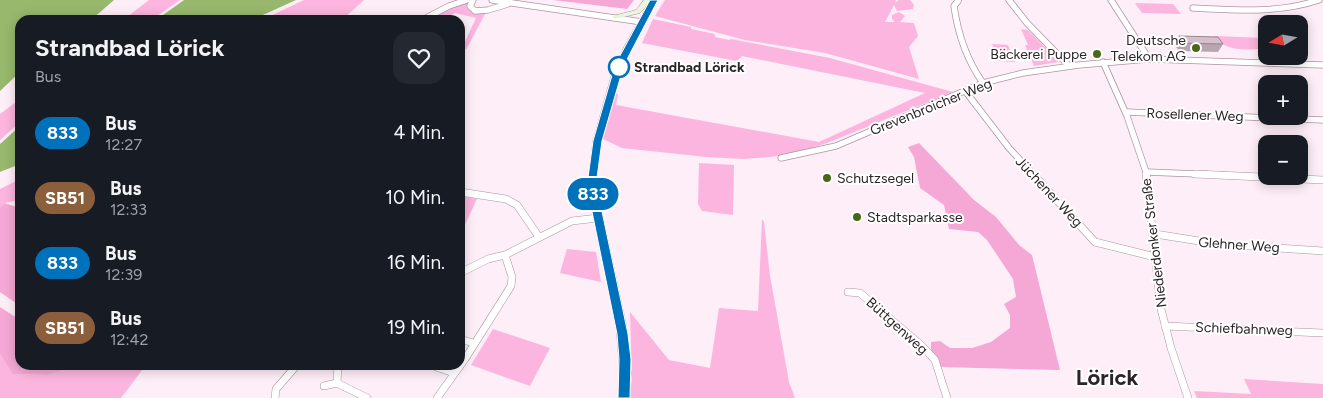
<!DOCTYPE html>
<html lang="de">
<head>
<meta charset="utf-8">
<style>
  :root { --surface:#171b24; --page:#242831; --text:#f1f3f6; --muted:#9ea1a6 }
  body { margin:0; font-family:Figtree,sans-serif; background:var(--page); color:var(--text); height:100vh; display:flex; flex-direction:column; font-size:19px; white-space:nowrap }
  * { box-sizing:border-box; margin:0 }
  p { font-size:16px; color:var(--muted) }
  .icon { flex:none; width:28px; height:28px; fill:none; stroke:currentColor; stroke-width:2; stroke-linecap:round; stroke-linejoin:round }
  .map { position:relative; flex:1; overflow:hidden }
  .side { position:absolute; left:15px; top:15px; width:450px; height:355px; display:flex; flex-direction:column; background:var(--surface); border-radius:15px; box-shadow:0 2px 12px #0003 }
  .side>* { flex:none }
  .badge { padding:0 10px; border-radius:16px; font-size:18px; line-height:32px }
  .needle { width:32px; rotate:259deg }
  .fabs { position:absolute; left:1258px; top:15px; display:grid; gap:10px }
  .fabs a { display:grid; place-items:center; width:50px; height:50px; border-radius:10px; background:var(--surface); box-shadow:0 2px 12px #0003; font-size:25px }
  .map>.badge { position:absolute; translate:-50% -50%; box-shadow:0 0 0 2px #fff }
  .round { display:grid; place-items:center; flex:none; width:52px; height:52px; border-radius:15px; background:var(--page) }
  .summary { display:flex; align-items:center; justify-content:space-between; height:85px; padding:0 20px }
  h1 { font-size:24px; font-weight:700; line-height:38px }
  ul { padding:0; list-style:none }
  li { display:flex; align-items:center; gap:15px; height:65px; padding:0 20px }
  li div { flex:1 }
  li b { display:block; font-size:19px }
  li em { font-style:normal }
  li .badge { min-width:55px; font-weight:700; text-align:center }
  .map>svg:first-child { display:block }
</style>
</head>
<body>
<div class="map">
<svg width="1323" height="398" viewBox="0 0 1323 398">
  <rect width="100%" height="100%" fill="#feeef7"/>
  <g fill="#fbb5de">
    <path d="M 149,0 L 180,0 L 151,20 L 123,20 Z"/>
    <path d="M 304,0 L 364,0 L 342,20 L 262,20 Z"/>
    <path d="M 665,0 L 896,0 L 895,3 L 899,0 L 910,0 L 914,5 L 913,9 L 897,11 L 894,5 L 885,22 L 895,22 L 892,19 L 892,15 L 899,12 L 905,16 L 900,22 L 914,23 L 918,36 L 909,47 L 919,79 L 825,53 L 745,40 L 655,16 Z"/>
    <path d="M 468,3 L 466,7 L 472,12 L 486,12 L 466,50 L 463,46 L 476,18 L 455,13 L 442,20 L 427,20 L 455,5 Z"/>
    <path d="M 1135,3 L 1173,4 L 1181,14 L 1142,13 Z"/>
    <path d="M 653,19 L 691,27 L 691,29 L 715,34 L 715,37 L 729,40 L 731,39 L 830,58 L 953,92 L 827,143 L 793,154 L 770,157 L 743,159 L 706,157 L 622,148 L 603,139 L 615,93 L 618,94 L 616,105 L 819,142 L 925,93 L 742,56 L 737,61 L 642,43 Z"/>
    <path d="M 1021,29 L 1028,30 L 1058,60 L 1058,62 L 1034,66 L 1025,45 L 1028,45 Z"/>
    <path d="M 1214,36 L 1266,38 L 1266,49 C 1247,49 1226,53 1214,36 Z"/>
    <path d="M 992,44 L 1008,45 L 1015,62 L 999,61 Z"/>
    <path d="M 20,99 L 20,122 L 0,140 L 0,114 Z"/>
    <path d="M 699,163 L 734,165 L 733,215 L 702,211 L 698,204 Z"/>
    <path d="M 20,179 L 20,200 L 4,203 L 0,207 L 0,189 Z"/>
    <path d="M 460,196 L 477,199 L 462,231 L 460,231 Z"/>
    <path d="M 762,219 L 764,222 L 770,276 L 789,382 L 795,398 L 630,398 L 632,377 L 630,312 L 669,360 L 710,368 L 719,308 L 758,311 Z"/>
    <path d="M 567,249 L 596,252 L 601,282 L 560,273 Z"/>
    <path d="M 493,329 L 550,348 L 530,386 L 471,365 Z"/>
    <path d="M 0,354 L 14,374 L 48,375 L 82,365 L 146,365 L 121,398 L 0,398 Z"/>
    <path d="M 1244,379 L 1323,384 L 1323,398 L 1197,398 L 1194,391 L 1251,394 Z"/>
  </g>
  <g fill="#f5a8d5">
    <path d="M 553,0 L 634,0 L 627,9 Z"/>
    <path d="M 919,143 L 974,200 L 996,217 L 1019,245 L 1032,255 L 1060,370 L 941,367 L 931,350 L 931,342 L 940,341 L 950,348 L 972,348 L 991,342 L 1010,328 L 1010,315 L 1004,304 L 1016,297 L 1013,279 L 987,240 L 978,232 L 949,229 L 944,205 L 920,188 L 914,157 L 908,147 Z"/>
    <path d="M 4,203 L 20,208 L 20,306 L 0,292 L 0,207 Z"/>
    <path d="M 0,307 L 20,320 L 20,365 L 82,365 L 48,375 L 13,374 L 0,354 Z"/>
  </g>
  <g fill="#97b86d">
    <path d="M 0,0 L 114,0 L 91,20 L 20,20 L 20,72 L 0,91 Z"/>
    <path d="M 184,0 L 296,0 L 252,20 L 156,20 Z"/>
    <path d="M 20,126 L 20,164 L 0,172 L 0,144 Z"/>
  </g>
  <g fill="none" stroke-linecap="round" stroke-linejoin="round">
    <defs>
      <g id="minor-far1">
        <path d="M 473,0 L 470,6 L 475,11 L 488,10 L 508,4"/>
        <path d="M 492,0 L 642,22"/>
        <path d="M 1009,0 L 1027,23 L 1069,66"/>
        <path d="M 1111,0 L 1149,59"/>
        <path d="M 958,1 L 954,6 C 958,35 966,59 983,83"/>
        <path d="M 1193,8 C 1236,10 1277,14 1319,0"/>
        <path d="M 422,20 L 449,6 L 467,0"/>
        <path d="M 1103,62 L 1127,116 L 1147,175"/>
        <path d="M 966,92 L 1009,148 L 1034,175"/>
        <path d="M 1127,112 L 1323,120"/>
        <path d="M 781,158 L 836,146 L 983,83 L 1023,73 L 1079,65 L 1149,59 L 1323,65"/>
        <path d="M 1146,172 L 1223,175"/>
      </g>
      <g id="minor">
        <path d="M 1033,174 L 1095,242 L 1155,257"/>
        <path d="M 1146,174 L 1161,309 L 1171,348 L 1188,398"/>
        <path d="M 1195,174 L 1323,180"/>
        <path d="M 460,192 L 506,199 L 517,205 L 539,237"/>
        <path d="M 1155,234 L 1218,244 L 1323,251"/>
        <path d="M 460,273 L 488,259 L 505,255 L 572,221 L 598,218"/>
        <path d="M 848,292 L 860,293 L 922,346 L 935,360 L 947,398"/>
        <path d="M 1165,326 L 1323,333"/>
        <path d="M 460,339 L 473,343"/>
        <path d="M 438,365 L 436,367 L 454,373"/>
        <path d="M 337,383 L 367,398"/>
        <path d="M 324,386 L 337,383 L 338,365"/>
        <path d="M 275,398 L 276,389 L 297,365"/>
        <path d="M 437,398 L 465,359 L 511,286 L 512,277 L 505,255"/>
      </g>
      <path id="secondary" d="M 644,0 L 657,0 L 632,47 L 619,77 L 601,141 L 596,185 L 626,324 L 631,373 L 629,398 L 619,398 L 620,373 L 616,324 L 588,185 L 593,141 L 611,77 L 624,47 L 649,3 L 640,13 L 615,19 L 612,17 L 613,16 L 636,10 Z"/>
    </defs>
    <use href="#minor-far1" stroke="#ac94a2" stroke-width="7"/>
    <use href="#minor" stroke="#ac94a2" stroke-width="8"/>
    <use href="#secondary" stroke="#ac94a2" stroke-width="1"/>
    <use href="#minor-far1" stroke="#fff" stroke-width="5.5"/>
    <use href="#minor" stroke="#fff" stroke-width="7"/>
    <use href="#secondary" fill="#eaf4dd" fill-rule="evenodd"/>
  </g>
  <path fill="#baa4b0" d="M 1179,36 L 1223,44 L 1218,52 L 1179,51 L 1174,44 Z"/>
  <path fill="#d8bfcd" stroke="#978690" d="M 1179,36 L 1218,37 L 1223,44 L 1184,43 Z"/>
  <path fill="#0072bc" stroke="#fff" d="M 650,0 L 658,0 L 624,65 L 602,141 L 596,185 L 600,202 L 628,334 L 631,359 L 630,398 L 618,398 L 619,359 L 617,334 L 590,202 L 587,185 L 593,141 L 615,65 Z"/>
  <g fill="#496619" stroke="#fff" stroke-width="2">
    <circle cx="1196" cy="48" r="5"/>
    <circle cx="1097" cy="54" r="5"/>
    <circle cx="827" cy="178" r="5"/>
    <circle cx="857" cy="217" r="5"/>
  </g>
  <circle fill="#fff" stroke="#0072bc" stroke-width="2.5" cx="619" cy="67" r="10"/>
  <g text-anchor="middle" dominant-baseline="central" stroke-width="4" stroke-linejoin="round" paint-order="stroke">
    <g font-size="14" fill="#2d2429" stroke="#fff" text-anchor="end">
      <text x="1186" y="40">Deutsche<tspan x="1186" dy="16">Telekom AG</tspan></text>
      <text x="1087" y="54">Bäckerei Puppe</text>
      <text x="837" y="178" text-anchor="start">Schutzsegel</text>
      <text x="867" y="217" text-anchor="start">Stadtsparkasse</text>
    </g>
    <g font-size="14" font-weight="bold" fill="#2d2429" stroke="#fff" text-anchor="start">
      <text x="634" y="67">Strandbad Lörick</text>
    </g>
    <g font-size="14" fill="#2d2429" stroke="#fff">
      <text transform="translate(931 107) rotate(-22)">Grevenbroicher Weg</text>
      <text transform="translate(1195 115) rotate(2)">Rosellener Weg</text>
      <text transform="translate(1049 192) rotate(47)">Jüchener Weg</text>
      <text transform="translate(1154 243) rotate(-97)">Niederdonker Straße</text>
      <text transform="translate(1239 245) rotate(4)">Glehner Weg</text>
      <text transform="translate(897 326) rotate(42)">Büttgenweg</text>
      <text transform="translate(1244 329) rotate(2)">Schiefbahnweg</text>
    </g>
    <g font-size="22" font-weight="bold" fill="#2d2429" stroke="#fff">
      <text x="1107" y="377">Lörick</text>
    </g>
  </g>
</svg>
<div class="fabs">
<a><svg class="needle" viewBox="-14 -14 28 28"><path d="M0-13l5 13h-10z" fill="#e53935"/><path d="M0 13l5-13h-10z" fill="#9ea1a6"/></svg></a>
<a>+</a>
<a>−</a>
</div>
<b class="badge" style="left:593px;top:194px;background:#0072bc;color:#fff">833</b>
<section class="side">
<div class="summary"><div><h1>Strandbad Lörick</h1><p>Bus</p></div><a class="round"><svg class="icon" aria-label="heart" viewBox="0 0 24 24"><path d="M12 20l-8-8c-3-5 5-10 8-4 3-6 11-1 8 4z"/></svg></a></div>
<ul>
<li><span class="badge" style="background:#0072bc;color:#fff">833</span><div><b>Bus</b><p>12:27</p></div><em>4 Min.</em></li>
<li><span class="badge" style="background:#8b5e3c;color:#fff">SB51</span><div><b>Bus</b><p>12:33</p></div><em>10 Min.</em></li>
<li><span class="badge" style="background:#0072bc;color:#fff">833</span><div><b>Bus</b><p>12:39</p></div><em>16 Min.</em></li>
<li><span class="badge" style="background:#8b5e3c;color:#fff">SB51</span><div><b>Bus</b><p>12:42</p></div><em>19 Min.</em></li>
</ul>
</section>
</div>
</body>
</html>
